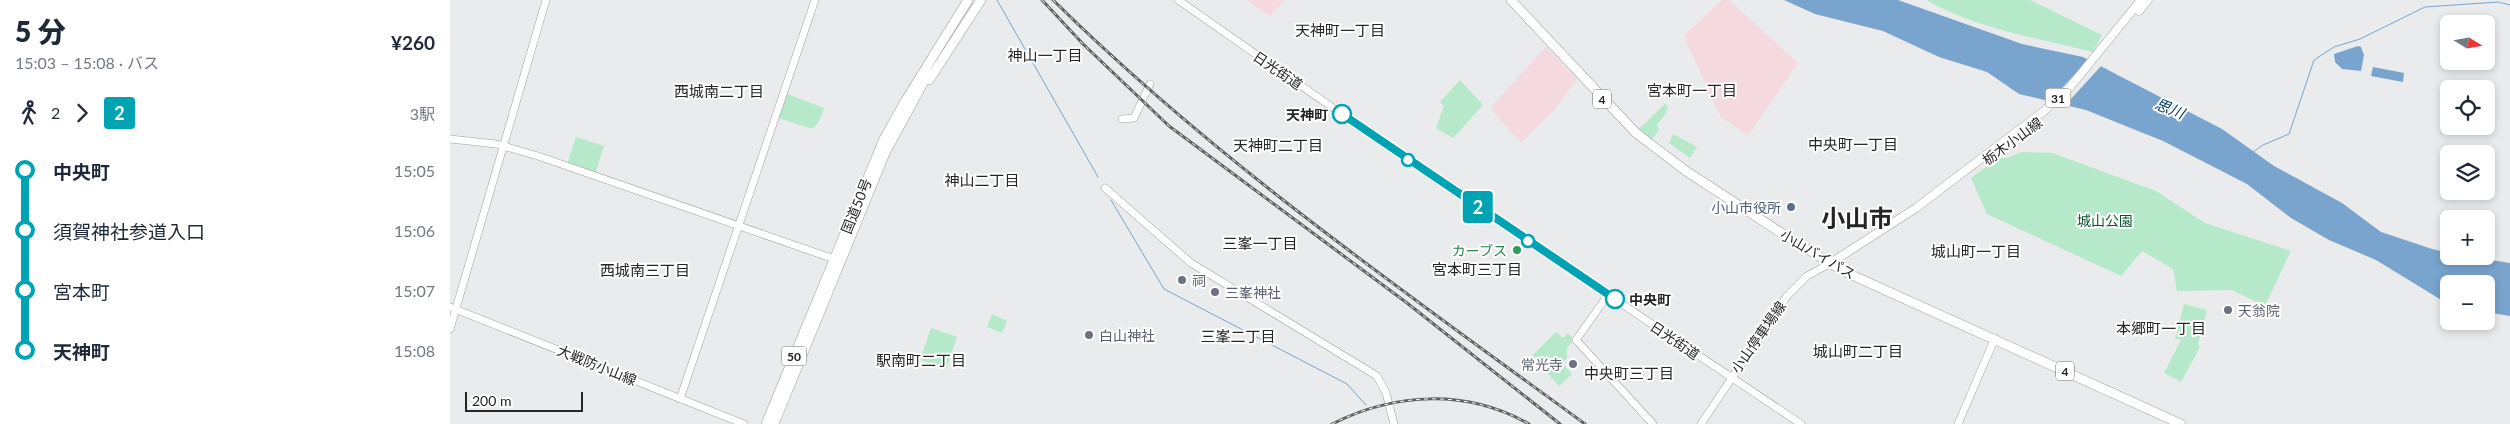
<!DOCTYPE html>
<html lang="ja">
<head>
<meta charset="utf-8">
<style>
  :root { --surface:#fff; --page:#f2f2f3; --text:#1f2937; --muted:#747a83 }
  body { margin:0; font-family:Lato,"Noto Sans JP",sans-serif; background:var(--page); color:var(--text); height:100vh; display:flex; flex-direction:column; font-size:19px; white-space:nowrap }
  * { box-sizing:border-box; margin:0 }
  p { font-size:16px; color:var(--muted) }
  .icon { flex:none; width:28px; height:28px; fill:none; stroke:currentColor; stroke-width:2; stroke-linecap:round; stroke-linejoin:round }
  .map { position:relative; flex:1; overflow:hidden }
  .side { display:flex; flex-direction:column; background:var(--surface); width:450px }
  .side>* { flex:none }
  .badge { padding:0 10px; border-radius:4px; font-size:18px; line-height:32px }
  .needle { width:32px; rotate:101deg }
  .buttons { position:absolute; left:1990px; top:15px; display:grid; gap:10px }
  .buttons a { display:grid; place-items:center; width:55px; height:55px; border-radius:8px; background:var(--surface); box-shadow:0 2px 8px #0003; font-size:25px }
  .scale { position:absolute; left:15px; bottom:12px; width:118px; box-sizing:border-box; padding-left:5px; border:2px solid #252526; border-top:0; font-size:14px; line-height:18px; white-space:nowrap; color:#252526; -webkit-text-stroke:4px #fff; paint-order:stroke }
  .map>.badge { position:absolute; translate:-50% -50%; box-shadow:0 0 0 2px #fff }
  .legs { display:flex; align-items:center; gap:8px; height:55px; padding:0 15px; font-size:16px }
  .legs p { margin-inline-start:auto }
  .head { display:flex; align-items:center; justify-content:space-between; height:85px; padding:0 15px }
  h1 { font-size:28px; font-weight:800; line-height:38px }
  ul { padding:0 15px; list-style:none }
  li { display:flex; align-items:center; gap:18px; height:60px; font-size:19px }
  li i { display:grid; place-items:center; width:8px; height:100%; margin:0 6px; background:currentColor }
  li i::after { content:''; width:12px; height:12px; margin:-6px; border:4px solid; border-radius:50%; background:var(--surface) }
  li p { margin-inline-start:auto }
  li:first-child i { background:linear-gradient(#0000 50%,currentColor 0) }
  li:last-child i { background:linear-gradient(currentColor 50%,#0000 0) }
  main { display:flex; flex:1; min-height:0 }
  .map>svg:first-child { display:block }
</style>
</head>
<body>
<main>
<section class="side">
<div class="head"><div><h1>5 分</h1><p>15:03 – 15:08 · バス</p></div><b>¥260</b></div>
<div class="legs"><svg class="icon" aria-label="walk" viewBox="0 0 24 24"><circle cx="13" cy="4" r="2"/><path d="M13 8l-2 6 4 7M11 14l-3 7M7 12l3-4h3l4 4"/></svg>2<svg class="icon" aria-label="forward" viewBox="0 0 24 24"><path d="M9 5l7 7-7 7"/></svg><b class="badge" style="background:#00a3b4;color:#fff">2</b><p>3駅</p></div>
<ul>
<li><i style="color:#00a3b4"></i><b>中央町</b><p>15:05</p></li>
<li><i style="color:#00a3b4"></i><span>須賀神社参道入口</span><p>15:06</p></li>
<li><i style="color:#00a3b4"></i><span>宮本町</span><p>15:07</p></li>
<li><i style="color:#00a3b4"></i><b>天神町</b><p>15:08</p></li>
</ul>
</section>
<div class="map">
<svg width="2060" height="424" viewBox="0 0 2060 424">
  <rect width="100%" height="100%" fill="#eaebec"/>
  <g fill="#f4d9df">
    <path d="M 796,0 L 835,0 L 820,16 Z"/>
    <path d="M 1272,0 L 1279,0 L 1348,63 L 1298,136 L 1270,116 L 1234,36 Z"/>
    <path d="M 1096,47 L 1127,79 L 1104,110 L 1071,143 L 1041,109 L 1042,106 Z"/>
  </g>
  <g fill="#b5e9ca">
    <path d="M 1476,0 L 1580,0 L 1652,35 L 1643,52 C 1586,38 1528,29 1476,0 Z"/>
    <path d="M 1010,80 L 1033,105 L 1003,138 L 986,128 L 994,106 L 990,102 Z"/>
    <path d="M 337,94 L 374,108 L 369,121 L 363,129 L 328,118 Z"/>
    <path d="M 1215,104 L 1218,106 L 1216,113 L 1207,125 L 1209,130 L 1202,139 L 1189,129 Z"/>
    <path d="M 1223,134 L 1247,147 L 1240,158 L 1219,143 Z"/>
    <path d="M 126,137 L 154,146 L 145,174 L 117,164 Z"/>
    <path d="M 1571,152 L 1602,153 L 1706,191 L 1755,223 L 1841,251 L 1815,306 L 1782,290 L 1727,291 L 1723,269 L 1692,251 L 1671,276 L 1537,214 L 1521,178 L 1548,158 L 1557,158 Z"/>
    <path d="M 1734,304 L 1757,310 L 1748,344 L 1750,347 L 1731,382 L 1714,373 L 1731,340 L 1725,339 Z"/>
    <path d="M 542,314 L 557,321 L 552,333 L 537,327 Z"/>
    <path d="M 481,328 L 507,337 L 496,369 L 470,360 Z"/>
    <path d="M 1106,332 L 1113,338 L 1118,333 L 1124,340 L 1117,347 L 1117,358 L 1112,363 L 1122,374 L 1109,386 L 1082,356 Z"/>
  </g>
  <g fill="#78a4cd">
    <path d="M 1334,0 L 1448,0 L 1572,44 L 1633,57 L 1772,129 L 1824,166 L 1892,203 L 1931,232 L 1982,249 L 1999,253 L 1999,256 L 2016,256 L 2060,263 L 2060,316 L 2036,312 L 2036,284 L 1999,284 L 1999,303 L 1993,301 L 1926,260 L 1879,240 L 1841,218 L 1797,184 L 1713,141 L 1636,110 L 1569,94 L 1537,72 L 1489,57 L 1433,31 L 1365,14 Z"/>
    <path d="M 1908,46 L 1911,47 L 1914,55 L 1911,71 L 1892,69 L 1885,62 L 1884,54 Z"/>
    <path d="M 1923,67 L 1954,73 L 1953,82 L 1921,76 Z"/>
  </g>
  <path fill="#eaebec" d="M 1640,58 L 1652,65 L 1620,100 L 1613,107 L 1598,103 Z"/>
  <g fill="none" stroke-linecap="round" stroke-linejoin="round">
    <g stroke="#78a4cd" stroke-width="1">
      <path d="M 547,0 L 648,177"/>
      <path d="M 1803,152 L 1813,145 L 1839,134 L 1864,60 L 1884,47 L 1910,39 L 1975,7 L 2048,2 L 2060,5"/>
      <path d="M 661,200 L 714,289 L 897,384 L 916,405"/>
    </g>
    <defs>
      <g id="secondary">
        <path d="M 728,0 L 978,174 L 1351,424"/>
        <path d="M 672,119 L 684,118 L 700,84"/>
        <path d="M 0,139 L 46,144 L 88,156 L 387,260"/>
        <path d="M 655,188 L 741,263 L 927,376 L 936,393 L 944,424"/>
        <path d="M 1158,295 L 1126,340 L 1203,424"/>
        <path d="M 0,307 L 294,424"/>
        <path d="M 0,329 L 96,0"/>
        <path d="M 230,399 L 365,0"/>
        <path d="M 1251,424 L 1337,296 L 1357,276 L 1379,264"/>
        <path d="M 1508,424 L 1545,338"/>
      </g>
      <g id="primary">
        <path d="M 1689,11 L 1698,0"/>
        <path d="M 1537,160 L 1560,144"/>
        <path d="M 1379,264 L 1466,208 L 1594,111 L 1620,87 L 1691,0"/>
      </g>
      <g id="highway">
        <path d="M 1061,0 L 1186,133 L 1236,171 L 1333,234 L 1393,271 L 1731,424"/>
        <path d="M 479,80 L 531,0"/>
        <path d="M 316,424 L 434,139 L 456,100 L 518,0"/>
        <path d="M 324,424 L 435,153 L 479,72"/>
      </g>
    </defs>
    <use href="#secondary" stroke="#a0a1a2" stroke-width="8"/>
    <use href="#primary" stroke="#a0a1a2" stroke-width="9"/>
    <use href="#highway" stroke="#a0a1a2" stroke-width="10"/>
    <use href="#secondary" stroke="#fff" stroke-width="7"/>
    <use href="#primary" stroke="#fff" stroke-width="8"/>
    <use href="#highway" stroke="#fff" stroke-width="9"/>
    <defs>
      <g id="rail">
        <path d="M 592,0 L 633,44 L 719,126 L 957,303 L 1110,424"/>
        <path d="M 603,0 C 765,160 952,290 1135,424"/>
        <path d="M 882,424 C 946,392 1017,389 1079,424"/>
      </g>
    </defs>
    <use href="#rail" stroke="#5f6061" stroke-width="3"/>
    <use href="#rail" stroke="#fff" stroke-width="1" stroke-dasharray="4" stroke-linecap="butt"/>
  </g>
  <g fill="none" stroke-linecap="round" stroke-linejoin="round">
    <defs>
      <path id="line-1" d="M 892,114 L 1165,299"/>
    </defs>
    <use href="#line-1" stroke="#fff" stroke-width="11"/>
    <use href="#line-1" stroke="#00a3b4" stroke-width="8"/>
  </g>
  <g fill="#fff" stroke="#00a3b4" stroke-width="2.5">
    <circle cx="892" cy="114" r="9"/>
    <circle cx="958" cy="160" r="6"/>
    <circle cx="1078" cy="241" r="6"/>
    <circle cx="1165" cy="299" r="9"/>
  </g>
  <circle fill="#5c6f8a" stroke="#fff" stroke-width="2" cx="1341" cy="207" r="5"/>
  <circle fill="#2e9e5b" stroke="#fff" stroke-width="2" cx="1067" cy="250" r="5"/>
  <g fill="#6b7280" stroke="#fff" stroke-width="2">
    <circle cx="732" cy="280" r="5"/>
    <circle cx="765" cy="292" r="5"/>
    <circle cx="1778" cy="310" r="5"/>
    <circle cx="639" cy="335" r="5"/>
    <circle cx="1123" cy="364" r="5"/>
  </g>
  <g text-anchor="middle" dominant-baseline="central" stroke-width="4" stroke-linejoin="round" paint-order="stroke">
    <g fill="#fff" stroke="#666667" stroke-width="1">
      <rect x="1595.5" y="88.5" width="25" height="19" rx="4"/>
      <rect x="1143" y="89.5" width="18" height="19" rx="4"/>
      <rect x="331.5" y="346.5" width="25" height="19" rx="4"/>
      <rect x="1606" y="361.5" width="18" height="19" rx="4"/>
    </g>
    <g font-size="12" font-weight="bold" fill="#252526">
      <text x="1608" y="98">31</text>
      <text x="1152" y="99">4</text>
      <text x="344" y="356">50</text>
      <text x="1615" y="371">4</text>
    </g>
    <g font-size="14" fill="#252526" stroke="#fff">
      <text transform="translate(828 70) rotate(34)">日光街道</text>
      <text transform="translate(1562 141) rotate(-36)">栃木小山線</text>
      <text transform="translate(406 206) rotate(-68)">国道50号</text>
      <text transform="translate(1368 254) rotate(30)">小山バイパス</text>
      <text transform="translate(1308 337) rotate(-55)">小山停車場線</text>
      <text transform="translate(1225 340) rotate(34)">日光街道</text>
      <text transform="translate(147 365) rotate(22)">大戦防小山線</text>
    </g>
    <g font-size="14" font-weight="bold" fill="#252526" stroke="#fff" text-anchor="end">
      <text x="878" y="114">天神町</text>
      <text x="1179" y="299" text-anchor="start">中央町</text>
    </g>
    <g font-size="14" fill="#4e5e75" stroke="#fff" text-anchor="end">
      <text x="1331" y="207">小山市役所</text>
    </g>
    <g font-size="14" fill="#0e5434" stroke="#fff">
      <text x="1655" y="220">城山公園</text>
    </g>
    <g font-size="14" fill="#27864d" stroke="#fff" text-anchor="end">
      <text x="1057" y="250">カーブス</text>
    </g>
    <g font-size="14" fill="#5b616d" stroke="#fff" text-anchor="start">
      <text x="742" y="280">祠</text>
      <text x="775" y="292">三峯神社</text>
      <text x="1788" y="310">天翁院</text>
      <text x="649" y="335">白山神社</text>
      <text x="1113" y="364" text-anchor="end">常光寺</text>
    </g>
    <g font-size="15" fill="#252526" stroke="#fff">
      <text x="890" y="30">天神町一丁目</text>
      <text x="595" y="55">神山一丁目</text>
      <text x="1242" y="90">宮本町一丁目</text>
      <text x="269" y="91">西城南二丁目</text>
      <text x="1403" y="144">中央町一丁目</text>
      <text x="828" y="145">天神町二丁目</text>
      <text x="532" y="180">神山二丁目</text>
      <text x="810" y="243">三峯一丁目</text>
      <text x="1526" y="251">城山町一丁目</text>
      <text x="1027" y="269">宮本町三丁目</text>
      <text x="195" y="270">西城南三丁目</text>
      <text x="1711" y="328">本郷町一丁目</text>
      <text x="788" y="336">三峯二丁目</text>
      <text x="1408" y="351">城山町二丁目</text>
      <text x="471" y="360">駅南町二丁目</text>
      <text x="1179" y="373">中央町三丁目</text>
    </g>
    <g font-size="15" font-style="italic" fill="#033a61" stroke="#fff">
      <text transform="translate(1720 108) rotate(22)">思川</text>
    </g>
    <g font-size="24" font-weight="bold" fill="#252526" stroke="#fff">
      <text x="1407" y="217">小山市</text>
    </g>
  </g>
</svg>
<div class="buttons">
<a><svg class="needle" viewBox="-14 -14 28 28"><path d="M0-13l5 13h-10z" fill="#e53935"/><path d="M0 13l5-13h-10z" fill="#747a83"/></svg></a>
<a><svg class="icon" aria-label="locate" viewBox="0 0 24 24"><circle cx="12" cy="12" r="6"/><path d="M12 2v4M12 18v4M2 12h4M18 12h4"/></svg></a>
<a><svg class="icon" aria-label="layers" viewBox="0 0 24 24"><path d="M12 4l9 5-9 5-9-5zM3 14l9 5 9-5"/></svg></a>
<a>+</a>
<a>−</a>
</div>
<div class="scale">200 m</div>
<b class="badge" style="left:1028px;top:207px;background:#00a3b4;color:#fff">2</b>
</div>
</main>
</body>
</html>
